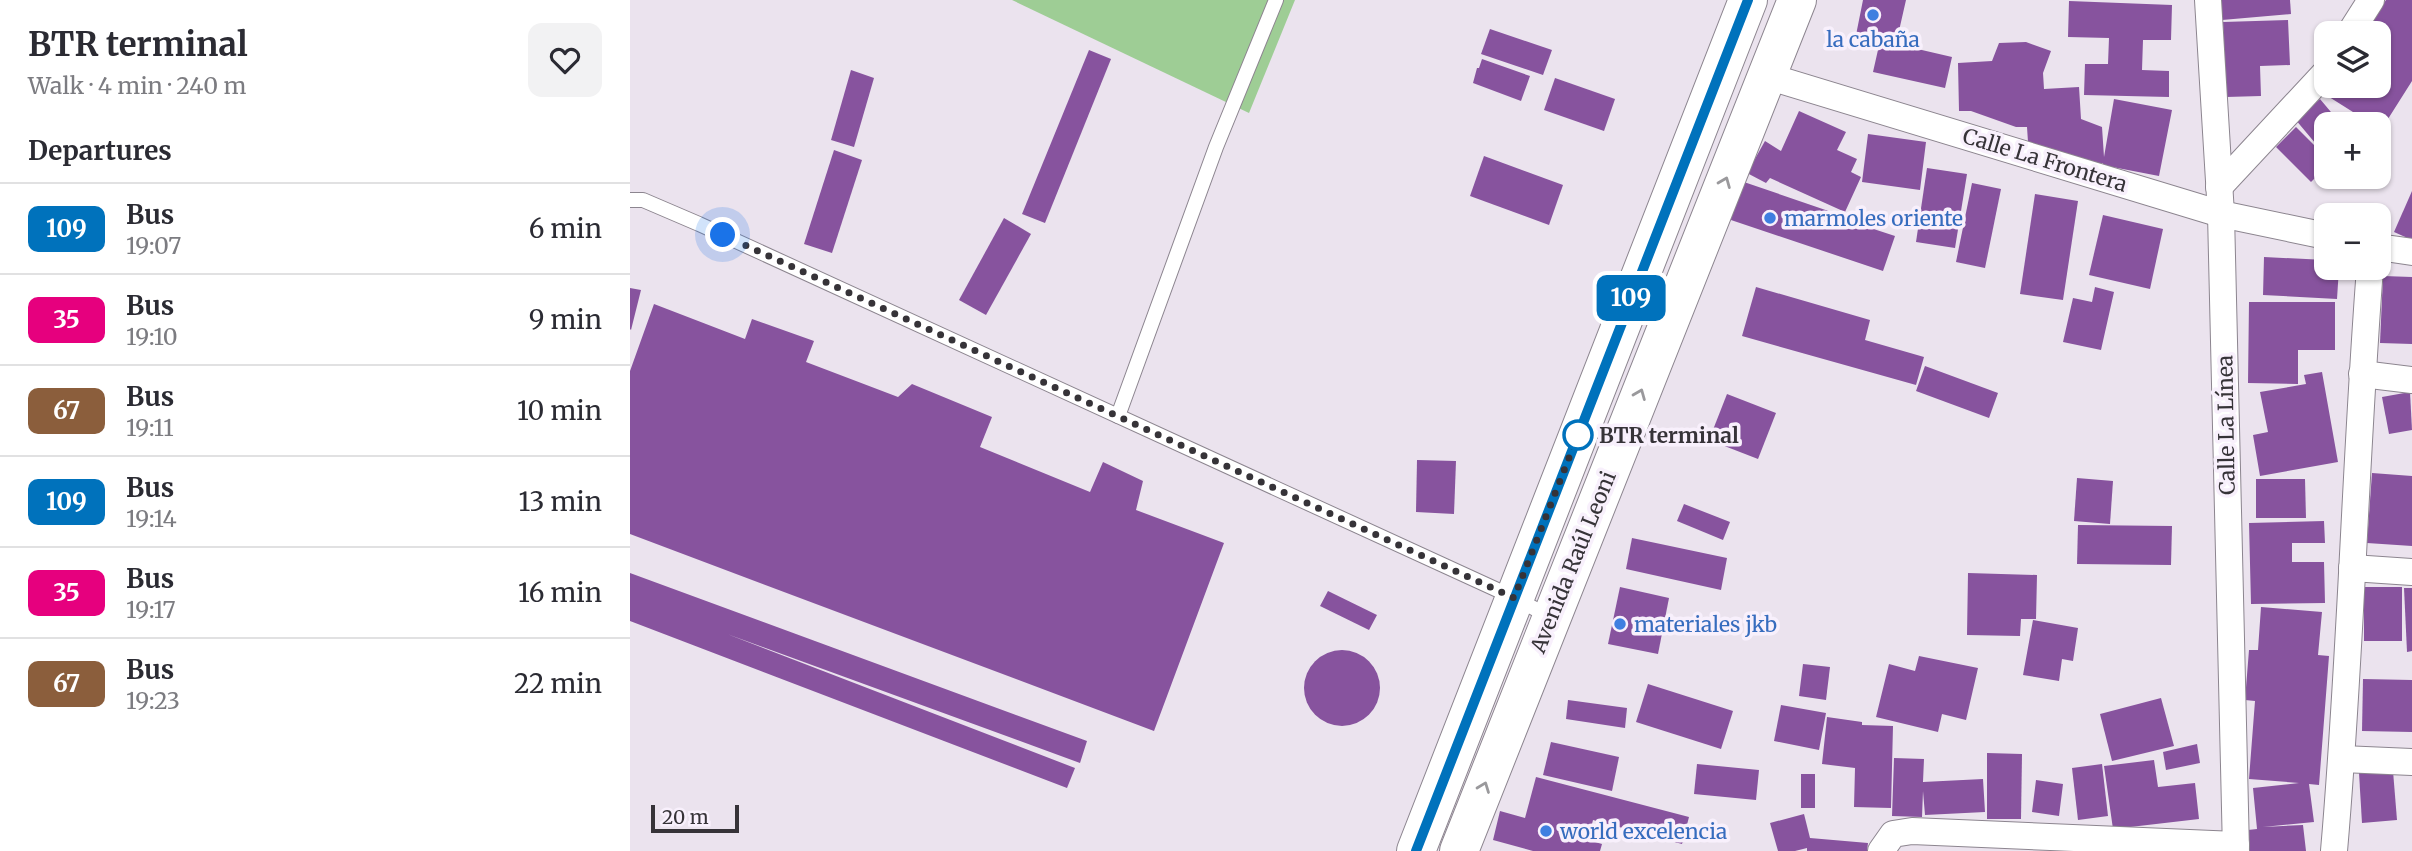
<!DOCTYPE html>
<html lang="en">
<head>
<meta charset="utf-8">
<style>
  :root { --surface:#fff; --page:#f2f2f3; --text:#2b2b33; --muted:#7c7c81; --line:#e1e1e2 }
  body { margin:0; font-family:Merriweather,serif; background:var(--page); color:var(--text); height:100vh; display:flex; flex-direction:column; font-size:26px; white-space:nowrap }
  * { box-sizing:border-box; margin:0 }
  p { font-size:23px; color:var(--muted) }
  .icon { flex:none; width:38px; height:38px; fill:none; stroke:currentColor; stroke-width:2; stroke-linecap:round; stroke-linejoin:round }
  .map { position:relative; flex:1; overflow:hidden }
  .drawer { display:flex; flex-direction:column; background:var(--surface); width:630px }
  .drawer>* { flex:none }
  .badge { padding:0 14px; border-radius:10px; font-size:24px; line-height:46px }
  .controls { position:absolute; left:1684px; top:21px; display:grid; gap:14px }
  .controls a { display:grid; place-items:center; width:77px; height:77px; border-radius:14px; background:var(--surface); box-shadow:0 2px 5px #0004; font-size:35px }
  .scale { position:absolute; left:21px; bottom:18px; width:88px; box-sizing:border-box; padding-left:7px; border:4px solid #363338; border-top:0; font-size:19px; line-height:24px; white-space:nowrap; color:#363338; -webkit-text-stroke:5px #f8f0fc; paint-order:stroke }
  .you { position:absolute; width:35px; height:35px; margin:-18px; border:5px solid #fff; border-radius:50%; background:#1a73e8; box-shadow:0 0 0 10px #1a73e833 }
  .map>.badge { position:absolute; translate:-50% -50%; box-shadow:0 0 0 4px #fff }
  h2 { padding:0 28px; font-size:26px; line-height:63px }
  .round { display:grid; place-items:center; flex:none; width:74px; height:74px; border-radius:14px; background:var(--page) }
  .headline { display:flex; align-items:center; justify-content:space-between; height:119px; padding:0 28px }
  h1 { font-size:33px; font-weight:700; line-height:52px }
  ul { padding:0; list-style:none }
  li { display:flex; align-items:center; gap:21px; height:91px; padding:0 28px; border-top:2px solid var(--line) }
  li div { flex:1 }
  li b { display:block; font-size:26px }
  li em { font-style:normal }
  li .badge { min-width:77px; font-weight:700; text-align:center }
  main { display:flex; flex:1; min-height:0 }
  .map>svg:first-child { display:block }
</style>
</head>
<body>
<main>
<section class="drawer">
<div class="headline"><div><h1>BTR terminal</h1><p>Walk · 4 min · 240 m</p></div><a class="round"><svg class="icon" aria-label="heart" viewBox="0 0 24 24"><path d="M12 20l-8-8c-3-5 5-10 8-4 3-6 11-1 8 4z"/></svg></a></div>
<h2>Departures</h2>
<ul>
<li><span class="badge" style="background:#0072bc;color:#fff">109</span><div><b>Bus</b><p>19:07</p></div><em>6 min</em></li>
<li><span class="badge" style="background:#e6007e;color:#fff">35</span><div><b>Bus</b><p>19:10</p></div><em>9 min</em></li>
<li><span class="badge" style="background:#8b5e3c;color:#fff">67</span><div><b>Bus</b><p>19:11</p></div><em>10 min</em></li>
<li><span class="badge" style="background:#0072bc;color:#fff">109</span><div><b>Bus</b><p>19:14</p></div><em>13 min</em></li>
<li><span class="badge" style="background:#e6007e;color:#fff">35</span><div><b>Bus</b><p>19:17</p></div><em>16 min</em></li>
<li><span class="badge" style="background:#8b5e3c;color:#fff">67</span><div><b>Bus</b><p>19:23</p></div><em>22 min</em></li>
</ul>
</section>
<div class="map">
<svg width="1782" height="851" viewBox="0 0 1782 851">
  <rect width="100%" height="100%" fill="#ebe3ee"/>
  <path fill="#9ecd95" d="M 382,0 L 665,0 L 619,113 Z"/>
  <g fill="#87539e">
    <path d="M 1233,0 L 1276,0 L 1266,44 L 1322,57 L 1315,88 L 1243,72 L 1250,41 L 1226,35 Z"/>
    <path d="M 1590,0 L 1660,0 L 1661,14 L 1592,20 Z"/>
    <path d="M 1756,0 L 1782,0 L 1782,81 L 1751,130 L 1748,128 L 1748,124 L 1742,124 L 1696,95 L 1701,86 L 1748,86 L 1748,33 L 1734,33 Z"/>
    <path d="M 1439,1 L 1542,5 L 1541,40 L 1513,40 L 1512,70 L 1539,71 L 1539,97 L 1454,95 L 1455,64 L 1478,64 L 1479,38 L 1438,37 Z"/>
    <path d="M 1658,20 L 1660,65 L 1630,66 L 1631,96 L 1596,97 L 1593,22 Z"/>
    <path d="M 860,29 L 922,50 L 913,75 L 851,54 Z"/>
    <path d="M 1396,42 L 1421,51 L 1413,73 L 1414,89 L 1449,87 L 1451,119 L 1472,127 L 1474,157 L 1484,99 L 1542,110 L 1529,176 L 1472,165 L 1473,163 L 1457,163 L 1398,142 L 1397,127 L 1386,127 L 1341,111 L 1329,111 L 1328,63 L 1362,61 L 1369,43 Z"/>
    <path d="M 459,50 L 481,59 L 415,223 L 392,214 Z"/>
    <path d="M 852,59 L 900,76 L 891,101 L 843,83 L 847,68 L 849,68 Z"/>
    <path d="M 221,70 L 244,78 L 224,147 L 201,140 Z"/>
    <path d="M 925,78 L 985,99 L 974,131 L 914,110 Z"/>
    <path d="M 1690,99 L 1711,124 L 1696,124 L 1696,156 L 1665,119 Z"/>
    <path d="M 1169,111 L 1216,132 L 1207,150 L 1227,159 L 1221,172 L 1231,177 L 1215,212 L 1140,178 L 1136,183 L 1117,173 L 1135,141 L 1151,151 Z"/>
    <path d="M 1666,127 L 1696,157 L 1696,167 L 1681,182 L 1646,147 Z"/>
    <path d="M 1238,134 L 1296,142 L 1290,190 L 1232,182 Z"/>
    <path d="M 204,150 L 232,160 L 202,253 L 174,244 Z"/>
    <path d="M 854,156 L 933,185 L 919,225 L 840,196 Z"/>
    <path d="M 1297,168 L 1337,174 L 1325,248 L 1286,242 Z"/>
    <path d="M 1111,181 L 1216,217 L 1216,220 L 1265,236 L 1253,271 L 1098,219 Z"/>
    <path d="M 1342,183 L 1371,189 L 1355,268 L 1326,262 Z"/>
    <path d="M 1782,191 L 1782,240 L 1764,232 Z"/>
    <path d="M 1405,194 L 1448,201 L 1433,300 L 1390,294 Z"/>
    <path d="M 1473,215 L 1533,229 L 1520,289 L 1459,275 Z"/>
    <path d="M 374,218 L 401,234 L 356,315 L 329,300 Z"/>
    <path d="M 1634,257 L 1696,260 L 1696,268 L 1709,268 L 1707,299 L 1633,295 Z"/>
    <path d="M 1753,276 L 1782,277 L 1782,344 L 1750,343 Z"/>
    <path d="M 1126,287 L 1240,320 L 1235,340 L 1294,357 L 1286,385 L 1112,336 Z"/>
    <path d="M 1465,287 L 1484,292 L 1471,350 L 1433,342 L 1443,298 L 1462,302 Z"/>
    <path d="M 0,288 L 11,290 L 1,330 L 0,329 Z"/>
    <path d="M 1619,302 L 1705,302 L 1705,350 L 1668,350 L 1668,384 L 1618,383 Z"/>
    <path d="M 24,304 L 115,339 L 122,319 L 184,341 L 176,362 L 268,397 L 282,384 L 362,417 L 350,447 L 460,492 L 473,462 L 513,481 L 506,510 L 594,543 L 524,731 L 0,534 L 0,371 Z"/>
    <path d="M 1295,366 L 1368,393 L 1359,418 L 1286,391 Z"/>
    <path d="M 1692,372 L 1708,462 L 1630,476 L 1623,435 L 1638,432 L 1630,392 L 1676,384 L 1674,375 Z"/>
    <path d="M 1780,392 L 1782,430 L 1759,434 L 1752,397 Z"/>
    <path d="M 1097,394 L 1146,413 L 1128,459 L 1079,440 Z"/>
    <path d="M 787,460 L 826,461 L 824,514 L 786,512 Z"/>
    <path d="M 1742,473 L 1782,476 L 1782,546 L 1737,543 Z"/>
    <path d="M 1447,478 L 1483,481 L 1480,524 L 1444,521 Z"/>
    <path d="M 1626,479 L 1675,479 L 1676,518 L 1626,518 Z"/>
    <path d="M 1054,504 L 1100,522 L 1093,540 L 1047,521 Z"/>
    <path d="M 1694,521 L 1695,543 L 1662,543 L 1662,562 L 1694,562 L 1695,603 L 1621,604 L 1619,523 Z"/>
    <path d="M 1448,525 L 1542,526 L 1541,565 L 1447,564 Z"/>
    <path d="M 1002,538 L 1097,558 L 1091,590 L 996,569 Z"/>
    <path d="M 0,573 L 457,741 L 450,763 L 97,634 L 445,768 L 437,788 L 0,621 Z"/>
    <path d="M 1338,573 L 1407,575 L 1406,619 L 1391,619 L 1390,636 L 1337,635 Z"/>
    <path d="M 990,587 L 1039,598 L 1028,654 L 978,644 Z"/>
    <rect x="1734" y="587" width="38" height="54"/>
    <path d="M 1774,588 L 1782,588 L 1782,651 L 1777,652 Z"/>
    <path d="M 698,591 L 747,615 L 739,630 L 690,606 Z"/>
    <path d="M 1631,607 L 1692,612 L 1688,655 L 1699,656 L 1689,785 L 1679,784 L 1684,822 L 1633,827 L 1673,825 L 1676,851 L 1619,851 L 1618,830 L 1627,829 L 1623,788 L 1669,783 L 1619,779 L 1625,701 L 1615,700 L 1619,650 L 1628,650 Z"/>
    <path d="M 1403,620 L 1448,628 L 1443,661 L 1432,659 L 1429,681 L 1393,675 Z"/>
    <circle cx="712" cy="688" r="38"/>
    <path d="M 1289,656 L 1348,668 L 1336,720 L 1312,714 L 1308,732 L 1246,717 L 1259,664 L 1285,671 Z"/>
    <path d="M 1173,664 L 1200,667 L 1196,700 L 1169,696 Z"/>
    <path d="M 1733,679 L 1782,680 L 1782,732 L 1732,731 Z"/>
    <path d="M 1018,684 L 1103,711 L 1091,749 L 1006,722 Z"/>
    <path d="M 1531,698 L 1544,746 L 1482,761 L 1470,714 Z"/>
    <path d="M 938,700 L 997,708 L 995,728 L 936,719 Z"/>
    <path d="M 1151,705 L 1196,713 L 1189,750 L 1144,741 Z"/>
    <path d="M 1197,717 L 1232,722 L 1232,725 L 1263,726 L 1261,808 L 1224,807 L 1225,768 L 1192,764 Z"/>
    <path d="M 921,742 L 989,757 L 982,791 L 913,775 Z"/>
    <path d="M 1567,744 L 1570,763 L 1536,770 L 1533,752 Z"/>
    <path d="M 1357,753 L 1392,754 L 1391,819 L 1357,819 Z"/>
    <path d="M 1264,758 L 1294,759 L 1293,782 L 1353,779 L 1355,812 L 1295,815 L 1293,791 L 1292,817 L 1262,816 Z"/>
    <path d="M 1524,760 L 1528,787 L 1565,783 L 1569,819 L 1483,829 L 1474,766 Z"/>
    <path d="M 1067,764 L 1129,770 L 1126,800 L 1064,794 Z"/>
    <path d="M 1472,764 L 1478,816 L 1448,820 L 1442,768 Z"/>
    <path d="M 1763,771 L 1767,820 L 1732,823 L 1729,773 Z"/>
    <rect x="1171" y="774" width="14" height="34"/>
    <path d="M 906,777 L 1059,817 L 1052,844 L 963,820 L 958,840 L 972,844 L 970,851 L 903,851 L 863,840 L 870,811 L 895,818 Z"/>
    <path d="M 1406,780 L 1433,784 L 1429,816 L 1402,812 Z"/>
    <path d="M 1174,814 L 1180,838 L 1238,843 L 1237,851 L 1177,851 L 1177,848 L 1165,851 L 1148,851 L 1140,823 Z"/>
  </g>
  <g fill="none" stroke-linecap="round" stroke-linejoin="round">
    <defs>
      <g id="service">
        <path d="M 0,200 L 13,200 L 69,224 L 885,598 L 920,617"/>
        <path d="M 488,416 L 586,147 L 646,0"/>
      </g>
      <g id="minor">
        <path d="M 1578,0 L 1591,214 L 1606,851"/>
        <path d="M 1720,33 L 1741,0"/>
        <path d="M 1137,76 L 1591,214 L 1696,236"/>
        <path d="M 1589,187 L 1696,72"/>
        <path d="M 1748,247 L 1782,252"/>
        <path d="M 1732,374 L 1782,380"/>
        <path d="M 1722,568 L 1782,572"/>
        <path d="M 1712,759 L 1782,762"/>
        <path d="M 1251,851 L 1263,834 L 1282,831 L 1606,845"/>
        <path d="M 1704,851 C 1721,657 1725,462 1740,268"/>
      </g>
      <g id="secondary">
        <path d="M 786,851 L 1118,0"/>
        <path d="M 829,851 L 1167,0"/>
      </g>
    </defs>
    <use href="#service" stroke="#8c858f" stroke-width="16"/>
    <use href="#minor" stroke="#8c858f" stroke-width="28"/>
    <use href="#secondary" stroke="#8c858f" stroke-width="40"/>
    <use href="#service" stroke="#fff" stroke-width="14"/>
    <use href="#minor" stroke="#fff" stroke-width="26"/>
    <use href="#secondary" stroke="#fff" stroke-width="38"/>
  </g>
  <defs><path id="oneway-chevron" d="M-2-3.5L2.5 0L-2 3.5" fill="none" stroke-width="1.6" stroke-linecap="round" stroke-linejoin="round" transform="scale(1.75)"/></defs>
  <g stroke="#9a999c">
    <use href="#oneway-chevron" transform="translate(1095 182) rotate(-68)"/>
    <use href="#oneway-chevron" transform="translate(1010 394) rotate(-68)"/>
    <use href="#oneway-chevron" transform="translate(854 787) rotate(-69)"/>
  </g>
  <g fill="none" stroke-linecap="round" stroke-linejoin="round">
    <defs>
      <path id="line" d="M 786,851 L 1118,0"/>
    </defs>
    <use href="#line" stroke="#fff" stroke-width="16"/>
    <use href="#line" stroke="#0072bc" stroke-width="10"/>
    <path stroke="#363338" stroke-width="7" stroke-dasharray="0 12.6" d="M 93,235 L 884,598 L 948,435"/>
  </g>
  <g fill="#3f7fe0" stroke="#f8f0fc" stroke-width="2.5">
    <circle cx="1243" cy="15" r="7"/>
    <circle cx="1140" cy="218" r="7"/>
    <circle cx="990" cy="624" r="7"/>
    <circle cx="916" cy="831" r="7"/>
  </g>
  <circle fill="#fff" stroke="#0072bc" stroke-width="3.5" cx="948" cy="435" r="14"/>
  <g text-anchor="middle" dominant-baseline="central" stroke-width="7" stroke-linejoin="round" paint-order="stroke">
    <g font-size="21" fill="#366cbe" stroke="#f8f0fc" text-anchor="start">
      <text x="1243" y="39" text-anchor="middle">la cabaña</text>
      <text x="1154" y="218">marmoles oriente</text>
      <text x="1004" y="624">materiales jkb</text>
      <text x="930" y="831">world excelencia</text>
    </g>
    <g font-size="21" fill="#363338" stroke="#f8f0fc">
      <text transform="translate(1415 160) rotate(17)">Calle La Frontera</text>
      <text transform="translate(1596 425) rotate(-91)">Calle La Línea</text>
      <text transform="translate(943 562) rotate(-68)">Avenida Raúl Leoni</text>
    </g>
    <g font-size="21" font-weight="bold" fill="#363338" stroke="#f8f0fc" text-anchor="start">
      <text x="969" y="435">BTR terminal</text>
    </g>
  </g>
</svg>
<div class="controls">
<a><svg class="icon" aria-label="layers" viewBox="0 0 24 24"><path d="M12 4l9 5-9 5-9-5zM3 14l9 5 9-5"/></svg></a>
<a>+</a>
<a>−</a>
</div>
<div class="scale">20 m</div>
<div class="you" style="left:93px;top:235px"></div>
<b class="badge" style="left:1001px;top:298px;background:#0072bc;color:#fff">109</b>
</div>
</main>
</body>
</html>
